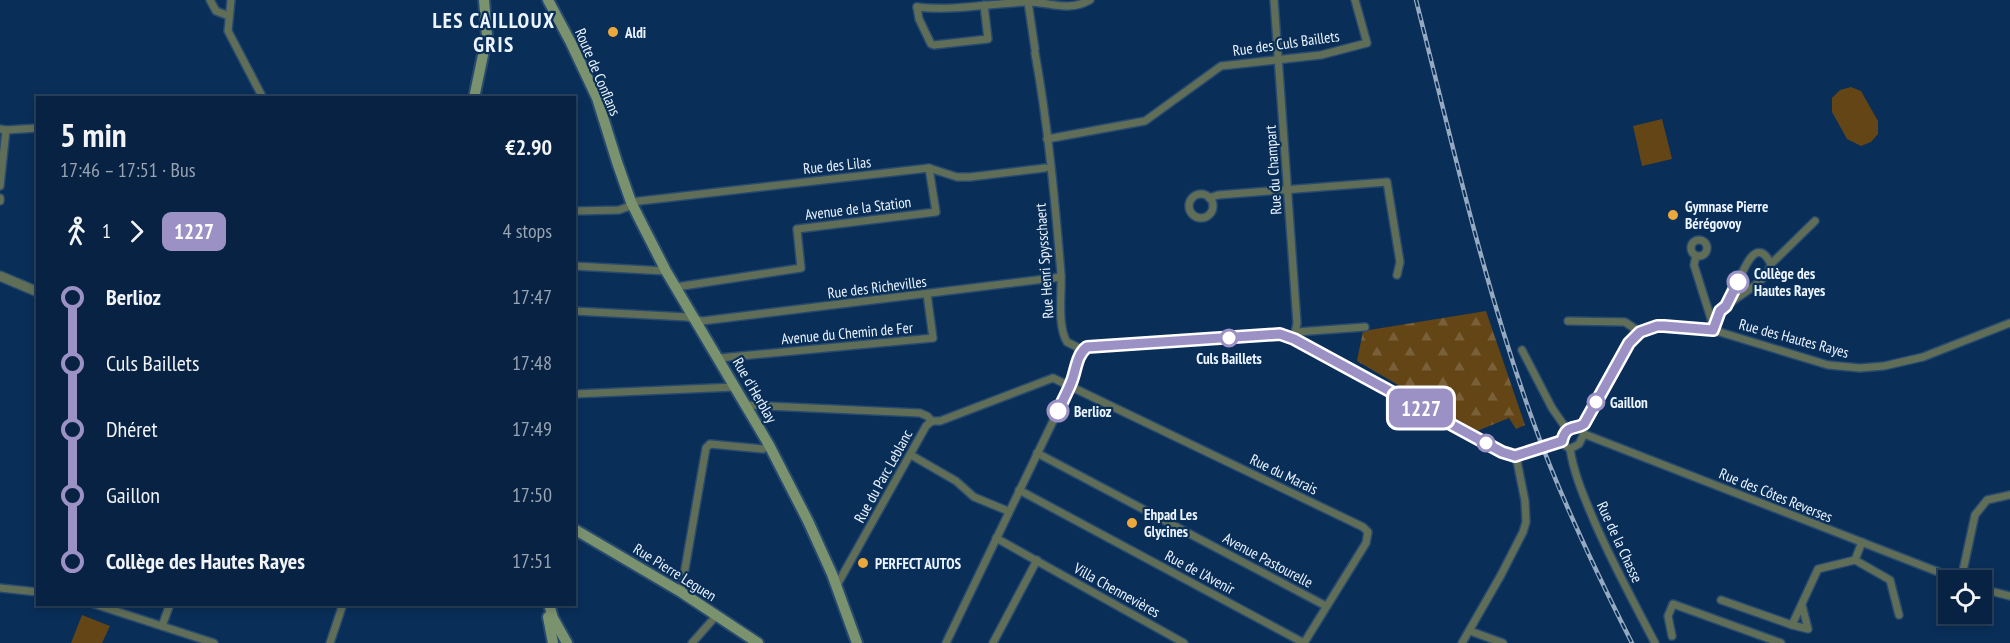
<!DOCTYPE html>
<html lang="en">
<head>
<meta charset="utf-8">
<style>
  :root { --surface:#072242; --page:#152f4d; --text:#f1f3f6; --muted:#98a4b2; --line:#283f5b }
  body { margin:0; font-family:"PT Sans Narrow",sans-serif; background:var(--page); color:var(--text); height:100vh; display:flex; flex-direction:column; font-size:22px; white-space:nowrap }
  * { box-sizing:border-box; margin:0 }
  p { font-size:20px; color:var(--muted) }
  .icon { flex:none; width:33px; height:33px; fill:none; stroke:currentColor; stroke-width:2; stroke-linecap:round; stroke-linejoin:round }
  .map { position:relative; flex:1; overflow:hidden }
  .sheet { position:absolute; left:36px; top:96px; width:540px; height:510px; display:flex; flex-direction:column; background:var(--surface); border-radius:0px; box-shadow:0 3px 9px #0003,0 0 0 2px var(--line) }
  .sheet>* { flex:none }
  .badge { padding:0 12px; border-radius:9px; font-size:21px; line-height:39px }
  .buttons { position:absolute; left:1938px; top:570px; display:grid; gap:12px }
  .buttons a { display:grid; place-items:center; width:54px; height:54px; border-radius:0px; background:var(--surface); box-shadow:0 3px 9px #0003,0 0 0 2px var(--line); font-size:30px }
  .map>.badge { position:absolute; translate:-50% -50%; box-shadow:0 0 0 3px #fff }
  .legs { display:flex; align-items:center; gap:9px; height:66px; padding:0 24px; font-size:20px }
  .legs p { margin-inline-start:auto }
  .overview { display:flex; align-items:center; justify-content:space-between; height:102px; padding:0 24px }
  h1 { font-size:33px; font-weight:800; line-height:45px }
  ul { padding:0 24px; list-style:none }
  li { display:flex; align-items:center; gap:21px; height:66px; font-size:22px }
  li i { display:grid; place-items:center; width:9px; height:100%; margin:0 8px; background:currentColor }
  li i::after { content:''; width:15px; height:15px; margin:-8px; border:4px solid; border-radius:50%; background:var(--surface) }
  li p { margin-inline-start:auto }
  li:first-child i { background:linear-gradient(#0000 50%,currentColor 0) }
  li:last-child i { background:linear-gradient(currentColor 50%,#0000 0) }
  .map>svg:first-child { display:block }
</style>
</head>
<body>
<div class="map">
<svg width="2010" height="643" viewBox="0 0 2010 643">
  <defs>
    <pattern id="forest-firs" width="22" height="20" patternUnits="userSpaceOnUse" patternTransform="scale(1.5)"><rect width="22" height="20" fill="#634516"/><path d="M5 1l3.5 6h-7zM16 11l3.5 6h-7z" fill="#7a6039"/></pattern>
  </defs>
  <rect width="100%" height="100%" fill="#092e58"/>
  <g fill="#634516">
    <path d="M 1851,87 L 1861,91 L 1878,121 L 1878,134 L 1871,142 L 1861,146 L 1847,139 L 1832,112 L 1832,98 L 1840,90 Z"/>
    <path d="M 1662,119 L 1672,159 L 1642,166 L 1633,126 Z"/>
    <path d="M 82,615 L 110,626 L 102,643 L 71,643 Z"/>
  </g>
  <path fill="url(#forest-firs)" d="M 1486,311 L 1525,425 L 1516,429 L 1509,418 L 1477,431 L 1357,361 L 1363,331 Z"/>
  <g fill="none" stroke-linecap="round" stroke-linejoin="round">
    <defs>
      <g id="minor">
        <path d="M 210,0 L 216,11 L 229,16"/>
        <path d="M 231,0 L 228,31 L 263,98"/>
        <path d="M 1274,0 L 1297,323 L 1294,339"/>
        <path d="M 1028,2 L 1035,49"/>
        <path d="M 917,7 C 953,11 989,4 1025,2 C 1049,1 1067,13 1090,0"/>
        <path d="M 917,7 L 919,19 L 931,44 L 934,45 L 988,39 L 984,5"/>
        <path d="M 1035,53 C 1048,124 1055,201 1061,274 C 1062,293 1057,326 1067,342 L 1083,350"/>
        <path d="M 0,129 L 6,130 L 38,128"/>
        <path d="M 1047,139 L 1145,121 L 1221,66 L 1321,55 L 1367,43 L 1355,0"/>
        <path d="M 0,186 L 6,130"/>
        <circle cx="1201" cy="206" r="12"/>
        <path d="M 0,198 L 0,201"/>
        <path d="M 1209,198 L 1218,195 L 1387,182 L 1400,262 L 1397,275"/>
        <path d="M 631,202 L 929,168 L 957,177 L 970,177 L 1045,168"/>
        <path d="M 574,211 L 619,210 L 633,205"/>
        <circle cx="1699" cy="248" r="8"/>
        <path d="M 1696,256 L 1694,265 L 1713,325"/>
        <path d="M 1771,264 L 1815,221"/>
        <path d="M 574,266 L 666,271"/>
        <path d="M 676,287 L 801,268 L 797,229 L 936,212 L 929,168"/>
        <path d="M 574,311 L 687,317 L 702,321 L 1061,277"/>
        <path d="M 1568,321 L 1625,322 L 1640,332"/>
        <path d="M 1713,330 C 1717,297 1763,293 1771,264 C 1757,236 1745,266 1739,280 C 1735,289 1730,298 1726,306"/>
        <path d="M 1296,332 L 1365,327"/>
        <path d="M 1083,350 L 1087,347 L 1093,346 L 1280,334 L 1294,339 L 1502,452 L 1516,456 L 1536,450"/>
        <path d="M 1522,350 L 1552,408 L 1568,431"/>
        <path d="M 719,358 L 933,338 L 927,294"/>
        <path d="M 574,394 L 735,387"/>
        <path d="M 745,405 L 920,413 L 927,416 L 932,421"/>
        <path d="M 932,421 L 940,421 L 1053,378 L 1363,527 L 1368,532 L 1366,543 L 1304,643"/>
        <path d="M 1577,425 L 1580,426 L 1584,434 L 1579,444 L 1570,449 L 1563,444 C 1561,435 1568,427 1577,425 Z"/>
        <path d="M 1580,426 L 1585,424 L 1629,343 L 1640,332 L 1657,326 L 1713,330 L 1828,365 L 1860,368 L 1884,366 L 1923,357 L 2010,323"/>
        <path d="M 1584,434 L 1959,580"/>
        <path d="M 1547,446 L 1562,441"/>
        <path d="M 1570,449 C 1574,475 1585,499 1595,523 C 1613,564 1634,603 1655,643"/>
        <path d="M 1037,453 L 1326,606"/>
        <path d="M 911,455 L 956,481 L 974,497 L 1008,511"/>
        <path d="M 1019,490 L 1304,643"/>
        <path d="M 996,538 L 1184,643"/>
        <path d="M 1855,560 L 1862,542"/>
        <path d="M 1961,580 L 1975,515 L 1987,500 L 2010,495"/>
        <path d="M 837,585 L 926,426 L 932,421"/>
        <path d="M 0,588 L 38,592"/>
        <path d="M 1982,589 L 2010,596"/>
        <path d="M 681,592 L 706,448 L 710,444 L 763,449 L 769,445"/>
        <path d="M 1721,600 L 1792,625"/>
        <path d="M 94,604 L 214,643"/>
        <path d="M 1802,605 L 1808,629 L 1792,625 L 1818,569 L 1855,560 L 1890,580 L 1899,615"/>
        <path d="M 162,626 L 170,604"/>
        <path d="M 1470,631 L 1503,643"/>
        <path d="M 1672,636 L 1668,616 L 1673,604 L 1781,643"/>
        <path d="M 330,643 L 343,604"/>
        <path d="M 692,643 L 716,616"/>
        <path d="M 946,643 L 1070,386 L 1083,350"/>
        <path d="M 993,643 L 1037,560"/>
        <path d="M 1462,643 L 1501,575 L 1523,532 L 1526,522 L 1525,501 L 1516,456"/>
      </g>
      <path id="tertiary" d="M 0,276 L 38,292"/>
      <g id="secondary">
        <path d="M 548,0 L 571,43 L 597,98 L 617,162 L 631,202 L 642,224 L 666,271 L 769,445 L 808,521 L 832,574 L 857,643"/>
        <path d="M 474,98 L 487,36 L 484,0"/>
        <path d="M 574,529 L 681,592 L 758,643"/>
        <path d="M 549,604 L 553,618 L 567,643"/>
        <path d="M 548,617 L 553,643"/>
      </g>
    </defs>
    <use href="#minor" stroke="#294a6f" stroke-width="10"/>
    <use href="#tertiary" stroke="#294a6f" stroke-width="12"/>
    <use href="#secondary" stroke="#294a6f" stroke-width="14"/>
    <use href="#minor" stroke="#606e58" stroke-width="7"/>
    <use href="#tertiary" stroke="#606e58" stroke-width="9"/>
    <use href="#secondary" stroke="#7b926f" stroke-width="10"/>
    <defs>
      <path id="rail" d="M 1416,0 C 1452,142 1484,286 1534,424 C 1561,499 1596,572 1632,643"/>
    </defs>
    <use href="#rail" stroke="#95a9c0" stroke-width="4.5"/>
    <use href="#rail" stroke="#092e58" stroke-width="2" stroke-dasharray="7" stroke-linecap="butt"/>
  </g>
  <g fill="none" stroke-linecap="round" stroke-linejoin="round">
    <defs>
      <path id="line-1" d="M 1058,411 C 1062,402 1067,393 1071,383 C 1076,372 1076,355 1087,347 L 1280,334 L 1294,339 L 1502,452 L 1515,456 L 1562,441 C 1566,424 1575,430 1584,424 L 1629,343 L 1640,332 L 1657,326 L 1664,326 L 1713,330 L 1720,311 L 1726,306 L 1738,282"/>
    </defs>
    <use href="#line-1" stroke="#fff" stroke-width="14"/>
    <use href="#line-1" stroke="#9c91c5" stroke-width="9"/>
  </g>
  <g fill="#eda83b" stroke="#092e58" stroke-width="2">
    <circle cx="613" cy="32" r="6"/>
    <circle cx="1673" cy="215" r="6"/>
    <circle cx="1132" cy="523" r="6"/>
    <circle cx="863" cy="563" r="6"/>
  </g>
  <g fill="#fff" stroke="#9c91c5" stroke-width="3">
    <circle cx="1738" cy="282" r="10"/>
    <circle cx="1229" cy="338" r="8"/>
    <circle cx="1596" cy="402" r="8"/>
    <circle cx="1058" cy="411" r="10"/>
    <circle cx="1486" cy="443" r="8"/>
  </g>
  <g text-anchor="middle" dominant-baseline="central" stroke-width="4.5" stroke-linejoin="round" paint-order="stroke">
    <g font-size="15" font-weight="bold" fill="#ebf4ff" stroke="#092e58" text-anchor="start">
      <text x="625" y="32">Aldi</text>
      <text x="1685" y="206">Gymnase Pierre<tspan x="1685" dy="17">Bérégovoy</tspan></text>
      <text x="1144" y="514">Ehpad Les<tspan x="1144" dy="17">Glycines</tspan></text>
      <text x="875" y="563">PERFECT AUTOS</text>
    </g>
    <g font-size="15" fill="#ebf4ff" stroke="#092e58">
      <text transform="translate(1286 43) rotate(-8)">Rue des Culs Baillets</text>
      <text transform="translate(598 72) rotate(67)">Route de Conflans</text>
      <text transform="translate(837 165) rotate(-6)">Rue des Lilas</text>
      <text transform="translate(1273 170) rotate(-94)">Rue du Champart</text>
      <text transform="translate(858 208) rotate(-7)">Avenue de la Station</text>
      <text transform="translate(1044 261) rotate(-94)">Rue Henri Spysschaert</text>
      <text transform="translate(877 287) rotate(-7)">Rue des Richevilles</text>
      <text transform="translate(847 333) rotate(-5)">Avenue du Chemin de Fer</text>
      <text transform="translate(1794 338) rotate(15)">Rue des Hautes Rayes</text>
      <text transform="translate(755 390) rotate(60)">Rue d'Herblay</text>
      <text transform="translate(1284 474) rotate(26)">Rue du Marais</text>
      <text transform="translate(883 476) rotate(-61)">Rue du Parc Leblanc</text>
      <text transform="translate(1776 495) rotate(22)">Rue des Côtes Reverses</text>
      <text transform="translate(1620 542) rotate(65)">Rue de la Chasse</text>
      <text transform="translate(1268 560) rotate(28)">Avenue Pastourelle</text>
      <text transform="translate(675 572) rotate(32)">Rue Pierre Leguen</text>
      <text transform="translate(1200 572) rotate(28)">Rue de l'Avenir</text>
      <text transform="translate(1117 590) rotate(29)">Villa Chennevières</text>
    </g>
    <g font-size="15" font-weight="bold" fill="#ebf4ff" stroke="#092e58" text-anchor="start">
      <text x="1754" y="273">Collège des<tspan x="1754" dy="17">Hautes Rayes</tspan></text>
      <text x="1229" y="358" text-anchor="middle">Culs Baillets</text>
      <text x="1610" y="402">Gaillon</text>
      <text x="1074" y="411">Berlioz</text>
    </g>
    <g font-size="21" font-weight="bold" letter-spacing="1.5" fill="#ebf4ff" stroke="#092e58">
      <text x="494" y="20">LES CAILLOUX<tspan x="494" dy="24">GRIS</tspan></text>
    </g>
  </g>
</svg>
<div class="buttons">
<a><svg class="icon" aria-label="locate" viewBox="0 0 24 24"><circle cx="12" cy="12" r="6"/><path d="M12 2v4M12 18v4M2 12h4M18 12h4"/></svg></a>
</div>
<b class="badge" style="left:1421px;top:408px;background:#9c91c5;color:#fff">1227</b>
<section class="sheet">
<div class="overview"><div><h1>5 min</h1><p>17:46 – 17:51 · Bus</p></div><b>€2.90</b></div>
<div class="legs"><svg class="icon" aria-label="walk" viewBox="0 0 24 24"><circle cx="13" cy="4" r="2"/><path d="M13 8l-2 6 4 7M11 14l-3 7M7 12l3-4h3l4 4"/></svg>1<svg class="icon" aria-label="forward" viewBox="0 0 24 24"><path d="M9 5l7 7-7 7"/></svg><b class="badge" style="background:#9c91c5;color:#fff">1227</b><p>4 stops</p></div>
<ul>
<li><i style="color:#9c91c5"></i><b>Berlioz</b><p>17:47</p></li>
<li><i style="color:#9c91c5"></i><span>Culs Baillets</span><p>17:48</p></li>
<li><i style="color:#9c91c5"></i><span>Dhéret</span><p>17:49</p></li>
<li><i style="color:#9c91c5"></i><span>Gaillon</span><p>17:50</p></li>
<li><i style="color:#9c91c5"></i><b>Collège des Hautes Rayes</b><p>17:51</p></li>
</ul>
</section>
</div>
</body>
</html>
